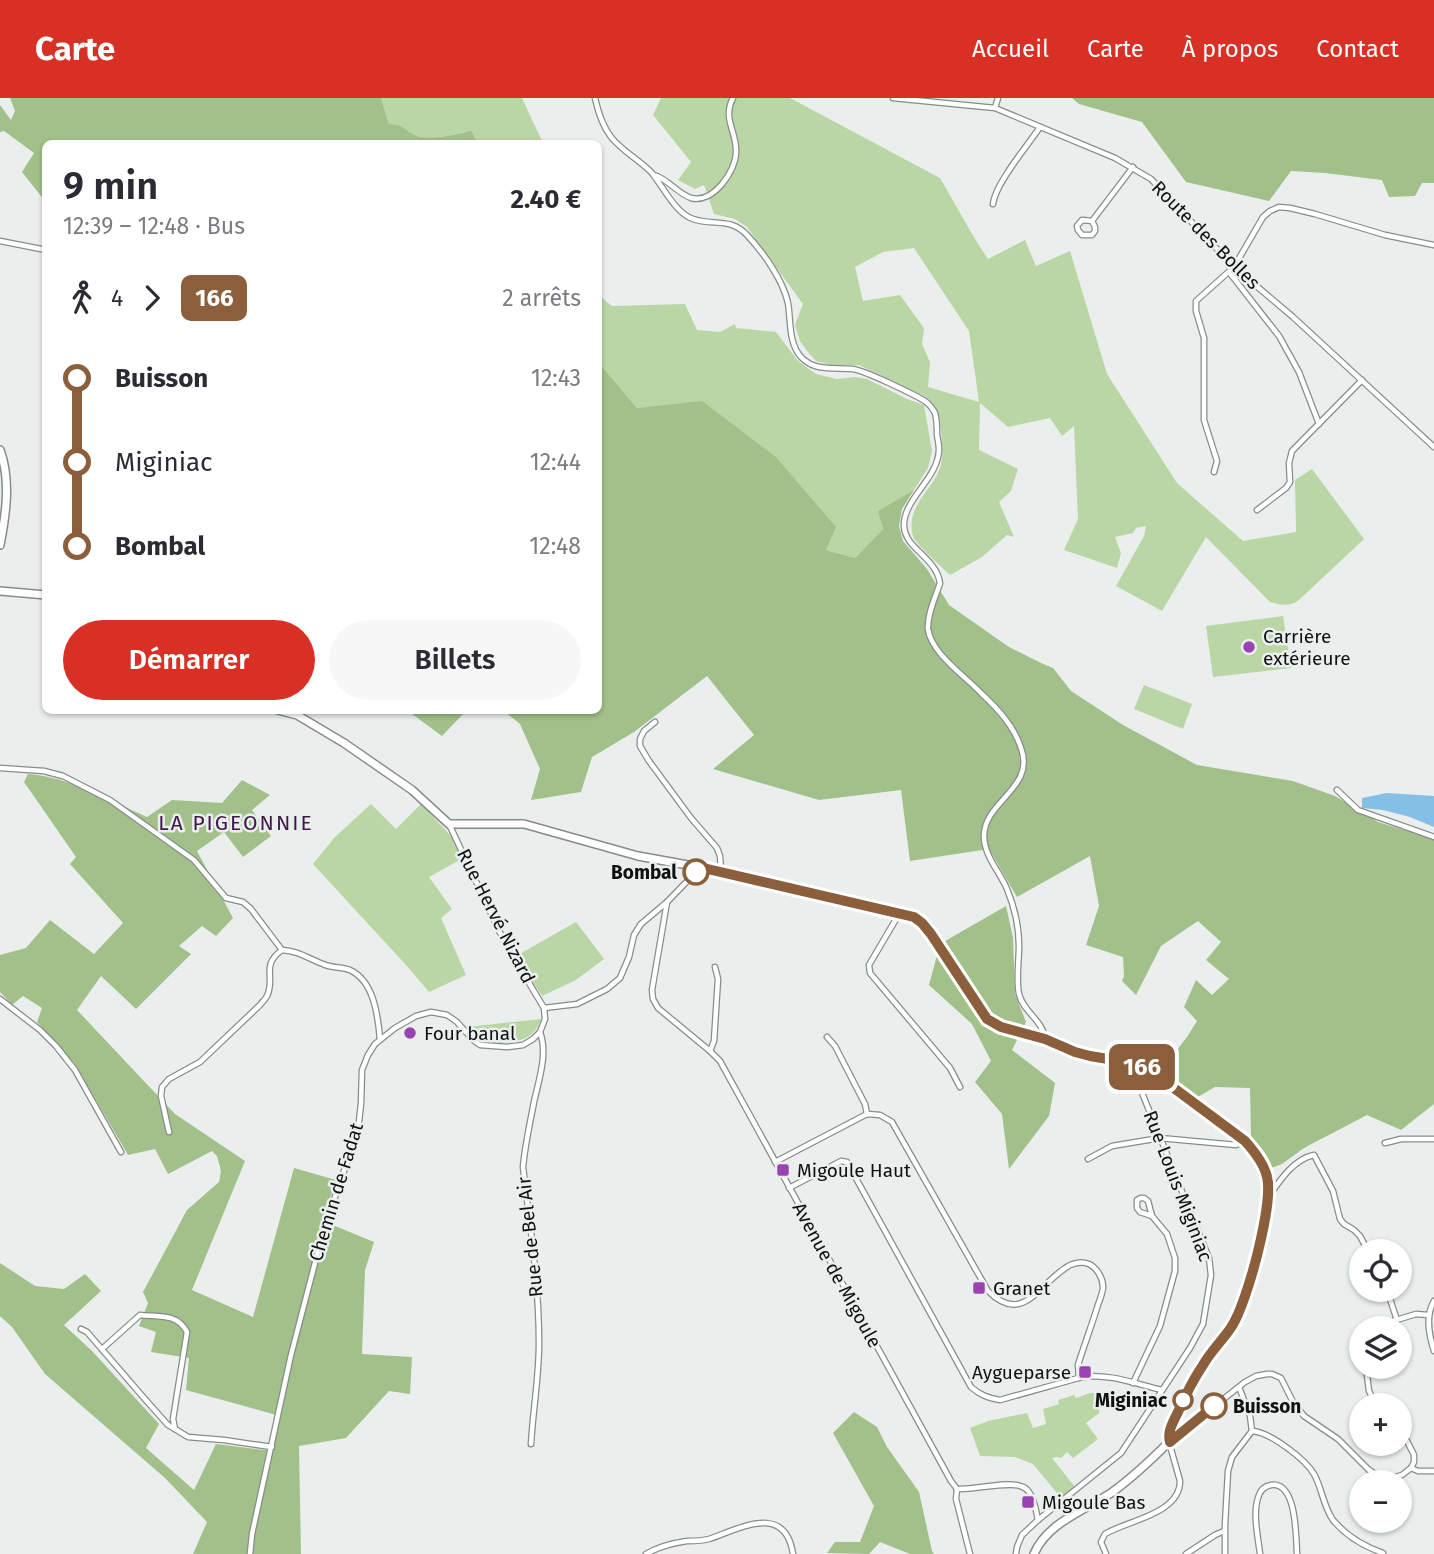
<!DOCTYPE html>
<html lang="fr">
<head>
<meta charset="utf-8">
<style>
  :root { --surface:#fff; --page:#f7f7f7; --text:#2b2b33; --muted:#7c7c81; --accent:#d93025 }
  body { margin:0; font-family:"Fira Sans",sans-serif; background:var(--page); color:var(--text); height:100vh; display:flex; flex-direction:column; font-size:26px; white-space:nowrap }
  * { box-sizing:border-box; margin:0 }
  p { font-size:23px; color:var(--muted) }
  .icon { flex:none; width:38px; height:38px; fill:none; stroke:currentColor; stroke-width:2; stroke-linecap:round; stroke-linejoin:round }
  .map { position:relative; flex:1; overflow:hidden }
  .panel { position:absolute; left:42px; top:42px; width:560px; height:574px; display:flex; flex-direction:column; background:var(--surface); border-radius:10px; box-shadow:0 2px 5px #0004 }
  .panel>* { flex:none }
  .badge { padding:0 14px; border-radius:10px; font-size:24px; line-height:46px }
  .buttons { position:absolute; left:1349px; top:1141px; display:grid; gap:14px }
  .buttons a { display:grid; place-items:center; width:63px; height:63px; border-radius:50%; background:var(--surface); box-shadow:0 2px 5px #0004; font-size:35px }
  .map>.badge { position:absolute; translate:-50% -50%; box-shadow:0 0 0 4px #fff }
  .legs { display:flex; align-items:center; gap:10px; height:77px; padding:0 21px; font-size:23px }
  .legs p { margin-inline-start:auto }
  .overview { display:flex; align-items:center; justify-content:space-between; height:119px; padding:0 21px }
  h1 { font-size:38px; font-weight:600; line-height:52px }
  .button { display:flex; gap:14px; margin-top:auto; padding:14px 21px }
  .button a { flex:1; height:80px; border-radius:42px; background:var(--accent); color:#fff; font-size:28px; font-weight:600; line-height:80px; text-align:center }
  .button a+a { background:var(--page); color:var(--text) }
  ul { padding:0 21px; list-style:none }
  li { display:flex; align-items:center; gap:24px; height:84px; font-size:26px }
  li i { display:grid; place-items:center; width:10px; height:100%; margin:0 9px; background:currentColor }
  li i::after { content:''; width:18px; height:18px; margin:-9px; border:5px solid; border-radius:50%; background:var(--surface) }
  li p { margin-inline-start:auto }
  li:first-child i { background:linear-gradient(#0000 50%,currentColor 0) }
  li:last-child i { background:linear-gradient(currentColor 50%,#0000 0) }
  header { display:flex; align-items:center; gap:42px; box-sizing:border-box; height:98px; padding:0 35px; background:var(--accent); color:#fff }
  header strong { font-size:33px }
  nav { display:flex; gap:38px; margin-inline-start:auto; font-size:24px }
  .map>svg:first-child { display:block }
</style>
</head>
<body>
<header>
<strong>Carte</strong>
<nav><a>Accueil</a><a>Carte</a><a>À propos</a><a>Contact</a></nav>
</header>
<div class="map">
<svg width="1434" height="1456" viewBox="0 0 1434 1456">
  <rect width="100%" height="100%" fill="#eaefee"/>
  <g fill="#bbd6a5" fill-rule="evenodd">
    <path d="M 381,0 L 522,0 L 543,45 L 478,45 L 471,32 C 459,37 426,43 415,37 C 403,31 404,26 389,26 Z"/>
    <path d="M 661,0 L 790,0 L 940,80 L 975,141 L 988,161 L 1025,142 L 1036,168 L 1070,153 L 1107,276 L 1177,385 L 1243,443 L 1296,434 L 1295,382 L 1312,371 L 1364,441 L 1299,502 C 1290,509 1281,507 1270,504 L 1206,439 L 1162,513 L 1116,488 L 1144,438 L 1146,428 L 1136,430 L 1133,435 L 1115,439 L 1121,455 L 1117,470 L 1064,452 L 1078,421 L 1074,328 L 1062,338 L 1050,320 L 1008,329 L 980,305 L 979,352 L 1018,371 L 1011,393 L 999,404 L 1014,439 L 1007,437 L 982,459 L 950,477 C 942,469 916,447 913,438 C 905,409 931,394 940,370 C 944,357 942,345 941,332 C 939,319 937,308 926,299 L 859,267 L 830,267 L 816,263 L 807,253 L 800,243 L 795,227 L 803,206 L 747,129 L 735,121 L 714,116 L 704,87 L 695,91 L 678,82 L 691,64 L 653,17 ZM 914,150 L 969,233 L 979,304 L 928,289 L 930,264 L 922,246 L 924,230 L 900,197 L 863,203 L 855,169 L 883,154 Z"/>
    <path d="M 598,197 L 612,208 L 685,206 L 697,232 L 720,234 L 735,226 L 736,230 L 776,234 L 798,263 L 816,276 L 837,281 L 855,279 L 867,281 L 907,301 L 924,307 L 932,353 L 928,370 L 914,392 L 879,413 L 883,431 L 855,460 L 826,452 L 775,358 L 702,304 L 637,310 L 599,265 Z"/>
    <path d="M 1283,518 L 1291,570 L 1213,579 L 1206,528 Z"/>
    <path d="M 1144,587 L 1192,606 L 1183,631 L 1134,611 Z"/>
    <path d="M 371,706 L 396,731 L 421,706 L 453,740 L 463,760 L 429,779 L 452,811 L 441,820 L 466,877 L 429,894 L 406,867 L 313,766 L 334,740 Z"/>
    <path d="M 576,824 L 604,861 L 576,882 L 542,898 L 516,858 Z"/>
    <path d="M 541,921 C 533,942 521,943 500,945 C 495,945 488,946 483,944 C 476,942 471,934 467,929 Z"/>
    <path d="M 1090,1295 L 1102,1295 L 1099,1315 L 1086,1325 L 1098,1341 L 1073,1360 L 1067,1354 L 1061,1360 L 1056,1359 L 1052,1360 L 1075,1389 L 1061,1400 L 1033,1366 L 1015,1359 L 980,1358 L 970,1330 L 988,1323 L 1027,1315 L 1033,1330 L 1046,1326 L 1043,1311 L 1059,1306 L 1058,1302 L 1074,1297 L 1076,1300 Z"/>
  </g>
  <g fill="#a2c089">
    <path d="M 10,0 L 381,0 L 389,26 C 404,26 403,31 415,37 C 426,43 459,37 471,32 L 478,45 L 46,46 L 45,103 L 22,74 L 34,55 L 4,33 L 0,34 L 0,7 L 11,22 L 15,13 Z"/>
    <path d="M 1072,0 L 1434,0 L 1434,85 L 1422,85 L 1415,98 L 1389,99 L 1382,82 L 1325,75 L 1291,73 L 1269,103 L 1186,84 L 1142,24 L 1079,6 Z"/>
    <path d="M 599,265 L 637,310 L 702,303 L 775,358 L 836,429 L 826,452 L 855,460 L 883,431 L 878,413 L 914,392 L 902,411 L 899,428 L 903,443 L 927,471 L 949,507 L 1009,549 L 1041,565 L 1053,570 L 1071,593 L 1123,627 L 1197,667 L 1293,683 L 1335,698 L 1378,724 L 1434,741 L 1434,1006 L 1401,1032 L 1367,1017 L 1304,1050 L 1282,1066 L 1266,1072 L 1251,1040 L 1250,990 L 1215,989 L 1196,1000 L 1160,974 L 1187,939 L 1197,923 L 1184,909 L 1196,882 L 1212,897 L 1229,881 L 1206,862 L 1221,844 L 1198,823 L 1161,848 L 1136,897 L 1122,883 L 1124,878 L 1123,859 L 1086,847 L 1099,808 L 1090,758 L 1017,799 L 989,751 L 910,763 L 901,692 L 819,702 L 713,671 L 754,637 L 707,578 L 634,634 L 592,659 L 581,694 L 531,702 L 540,671 L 520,626 L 504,613 L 598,612 Z"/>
    <path d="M 408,613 L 466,612 L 466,613 L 442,638 Z"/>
    <path d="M 28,676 C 70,679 109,702 147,719 L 172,702 L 222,705 L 242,682 L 270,697 L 252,712 L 271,738 L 243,759 L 224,734 L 197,753 L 233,820 L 216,838 L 202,828 L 179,848 L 191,856 L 136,911 L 101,878 L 77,912 L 175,1016 L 245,1063 L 192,1192 L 253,1219 L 294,1070 L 336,1082 L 323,1123 L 374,1144 L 365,1172 L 362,1256 L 412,1259 L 410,1296 L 389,1293 L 346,1340 L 299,1348 L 301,1456 L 193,1456 L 207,1424 L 165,1380 L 45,1276 L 12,1229 L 0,1218 L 0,1165 L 35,1188 L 64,1191 L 85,1176 L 101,1193 L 64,1227 L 92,1253 L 159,1326 L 146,1350 L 194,1392 L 216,1346 L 273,1353 L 280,1318 L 186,1292 L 189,1260 L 151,1254 L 156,1234 L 139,1228 L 148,1205 L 143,1194 L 187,1112 L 219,1084 L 221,1073 L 217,1058 L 212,1053 L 168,1076 L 155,1051 L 128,1057 L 75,966 L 37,924 L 42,910 L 23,898 L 12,907 L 0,894 L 0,857 L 26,850 L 50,822 L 94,856 L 123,825 L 70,766 L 76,759 L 24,684 Z"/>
    <path d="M 1006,808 L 1013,840 L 1015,896 L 1026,924 L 1012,952 L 1055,985 L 1049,1018 L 1009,1071 L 1002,1016 L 975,984 L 991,963 L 972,926 L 929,887 L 940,846 Z"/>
    <path d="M 854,1314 L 877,1329 L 887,1349 L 919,1394 L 932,1453 L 934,1456 L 910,1456 L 880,1444 L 869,1456 L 827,1455 L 835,1444 L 860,1444 L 874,1408 L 833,1335 Z"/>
  </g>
  <path fill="#84bfe6" d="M 1387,695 L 1434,698 L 1434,729 L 1410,719 L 1383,712 L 1362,710 L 1362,700 Z"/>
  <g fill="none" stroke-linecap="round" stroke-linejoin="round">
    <defs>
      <g id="street">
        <path d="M 595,0 C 598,14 602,27 611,39 C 621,52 639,62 651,74 C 663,88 675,115 693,121 C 713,128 730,119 747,137 C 763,154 783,182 788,205 C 791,222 788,246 802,260 C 816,274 835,269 853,271 C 866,273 913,296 925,303 C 929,306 933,311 935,315 C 937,322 937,330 937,337 C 938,342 939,347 939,352 C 938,381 903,401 904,428 C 905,451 936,459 940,485 C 936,498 927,516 928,531 C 931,555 965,578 981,595 C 998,611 1014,628 1021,650 C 1036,690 984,703 984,738 C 984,758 1000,774 1007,791 C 1014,808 1019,830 1019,848 C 1019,863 1016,881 1019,896 C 1023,914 1043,922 1045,941"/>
        <path d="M 893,0 L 995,10 L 1115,60 L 1151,81 L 1234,169 L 1293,219 L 1434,349"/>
        <path d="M 995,10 L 998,0"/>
        <path d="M 654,77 C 668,81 677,95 691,100 C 713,106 736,73 736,54 C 737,34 722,21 733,0"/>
        <path d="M 993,106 C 995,86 1028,47 1040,29"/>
        <path d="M 1092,123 L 1095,129 L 1095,133 L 1092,137 L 1082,137 L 1078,132 L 1077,128 L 1082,122 L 1092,123 L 1133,69"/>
        <path d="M 0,143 L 46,152"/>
        <path d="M 1229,174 L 1279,238 L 1299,274 L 1319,326"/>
        <path d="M 1214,374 L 1217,363 L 1204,322 L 1204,240 L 1196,213 L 1196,203 L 1234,169 L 1263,119 L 1270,113 L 1279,109 L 1290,110 L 1315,116 L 1385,137 L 1434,147"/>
        <path d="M 1257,412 L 1286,390 L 1290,384 L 1289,365 L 1292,353 L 1362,282"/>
        <path d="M 655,624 L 644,633 L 640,641 L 640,648 L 649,663 L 691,720 L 717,750 L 720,758 L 721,772"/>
        <path d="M 0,670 L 44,673 L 63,678 L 110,702 L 194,762 L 226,800 L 243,804 L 251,811 L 282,852"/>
        <path d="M 1337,692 L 1358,712 L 1434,739"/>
        <path d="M 667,804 L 652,892 L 653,901 L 658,910 L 710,953 L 720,963 L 951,1383 L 957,1391 C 974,1392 1008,1383 1020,1388 C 1024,1389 1027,1391 1029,1394 C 1035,1402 1036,1413 1038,1422"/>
        <path d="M 899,816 L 869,867 L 870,875 L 950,970 L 960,989"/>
        <path d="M 0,901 L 40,932 L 56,948 L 75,972 L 121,1054"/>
        <path d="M 544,910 L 577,906 L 607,891 L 620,880 L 629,859 L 634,837 L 641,826 L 667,804 L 696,774 L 699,769"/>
        <path d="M 827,939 L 835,948 L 865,1006 L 867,1016"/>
        <path d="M 710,953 L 714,943 L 718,881 L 715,869"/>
        <path d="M 1138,985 L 1141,969"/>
        <path d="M 169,1034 L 161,998 L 162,989 L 169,981 L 200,964 L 260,907 C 262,904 265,902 267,898 C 276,879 260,868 282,852 C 299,853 307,860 323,866 C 331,870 342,869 350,872 C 374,883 378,918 380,941"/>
        <path d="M 1385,1045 L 1401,1041 L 1434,1041"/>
        <path d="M 1088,1061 L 1112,1048 L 1160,1040 L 1236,1047 L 1245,1043"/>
        <path d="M 775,1064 L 867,1016 L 880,1017 L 892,1024 L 988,1193 C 1022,1227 1038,1188 1064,1171 C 1071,1165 1081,1163 1089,1166 C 1097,1170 1103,1180 1103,1189 C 1103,1195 1099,1203 1097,1210 C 1091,1229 1084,1248 1078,1267 L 1079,1280"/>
        <path d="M 789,1090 L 841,1063 L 847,1064 L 971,1289 C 980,1297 988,1300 1000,1302 L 1082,1279 C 1109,1275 1136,1286 1162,1292"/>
        <path d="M 1269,1098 C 1280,1082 1294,1061 1314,1057 L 1333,1093 L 1340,1121 L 1344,1126 L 1354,1132 L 1360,1138 L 1368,1153"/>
        <path d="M 1387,1192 L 1397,1222"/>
        <path d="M 1434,1203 C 1425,1218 1429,1237 1434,1253"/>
        <path d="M 1375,1230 L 1377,1228 L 1416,1216 L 1428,1217"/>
        <path d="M 81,1231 L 87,1234 L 144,1300 L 168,1327 L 175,1331"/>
        <path d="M 102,1251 L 140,1217 C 159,1219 177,1215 187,1234 L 173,1321 L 175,1331 L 188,1339 L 224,1342 L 272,1349"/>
        <path d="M 1366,1269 L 1369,1293 L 1376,1307"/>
        <path d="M 1133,1285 L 1160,1228 L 1175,1173 L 1175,1160 L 1167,1136 L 1152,1118 L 1148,1103 L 1144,1100 L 1141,1100 L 1137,1102 L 1137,1110 L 1140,1114 L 1152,1118"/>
        <path d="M 1252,1333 C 1270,1334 1305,1361 1314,1376 C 1322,1390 1323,1408 1333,1422 C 1346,1438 1363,1448 1383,1455"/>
        <path d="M 531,1346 C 533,1312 539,1279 539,1245 C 539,1186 530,1127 523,1069 C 525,1047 530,1025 534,1004 C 539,981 548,956 540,934"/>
        <path d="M 1411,1370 L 1418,1373 L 1434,1373"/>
        <path d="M 957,1391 L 956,1401 L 970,1456"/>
        <path d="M 250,1456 L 252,1436 L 291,1257 L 323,1134 L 358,1032 L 361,1006 L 362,972 L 368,957 L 375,946 L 395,930 L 416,918 L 431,914 L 447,917 L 457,924 L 473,942 L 480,947 L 507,949 L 523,947 L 533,941 L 540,934 L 545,921 L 544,910 L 504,843 L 449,726"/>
        <path d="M 646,1456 C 658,1449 673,1445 687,1443 C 695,1443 702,1443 709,1441 C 739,1431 785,1404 793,1456"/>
        <path d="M 1016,1456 L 1017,1449 L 1022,1437 L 1038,1422 L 1121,1355 L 1190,1250 L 1203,1226 L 1211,1177 L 1209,1160 L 1138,985 L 1127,965"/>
        <path d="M 1106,1456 L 1101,1444 L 1105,1436 C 1128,1422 1180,1416 1180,1383 L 1169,1344 L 1245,1284 L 1256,1278 L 1267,1276 L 1272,1276 L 1281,1280 L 1293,1304 L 1304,1318 L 1338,1341 L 1369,1372 L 1377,1377 L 1392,1380 L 1402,1377 L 1411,1370 L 1414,1364 L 1414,1357 L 1407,1343 L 1400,1336"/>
        <path d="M 1186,1456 L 1215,1437 L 1224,1433"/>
        <path d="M 1225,1456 L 1225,1427 L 1228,1373 L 1232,1359 L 1252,1333 L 1250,1318 L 1239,1289"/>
        <path d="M 1260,1456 C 1258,1438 1252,1414 1259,1397 C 1261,1391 1266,1388 1271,1387 C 1297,1383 1296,1440 1297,1456"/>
      </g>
      <g id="secondary">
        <path d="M 0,352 C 11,382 6,416 0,447"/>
        <path d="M 0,493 L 46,497"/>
        <path d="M 278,612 L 297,617 L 344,645 L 412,692 L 449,726 L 524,726 L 638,758 L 721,773 L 914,819 L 922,825 L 931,836 L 987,921 L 1001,929 L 1045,941 L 1075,954 L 1126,964 L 1151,973 L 1237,1036 L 1255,1054 L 1262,1065 L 1267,1078 L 1268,1099 L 1264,1127 L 1244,1201 L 1232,1229 L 1203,1266 L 1186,1296 L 1171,1329 L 1168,1340 L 1169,1344 C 1151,1362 1132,1380 1111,1395 C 1085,1412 1047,1425 1034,1456"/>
      </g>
    </defs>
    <use href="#street" stroke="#878c8b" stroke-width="7"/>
    <use href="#secondary" stroke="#878c8b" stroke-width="10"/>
    <use href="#street" stroke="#fff" stroke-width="4.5"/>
    <use href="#secondary" stroke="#fff" stroke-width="7"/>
  </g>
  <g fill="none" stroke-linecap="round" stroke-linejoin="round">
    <defs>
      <path id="line-1" d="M 696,774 L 699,769 L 914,819 L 922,825 L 931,836 L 987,921 L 1001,929 L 1045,941 L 1075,954 L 1090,958 L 1126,964 L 1151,973 L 1245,1043 C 1254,1053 1264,1065 1267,1079 C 1274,1105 1247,1205 1232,1228 C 1223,1242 1211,1253 1203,1267 C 1193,1282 1185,1298 1178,1314 C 1173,1324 1167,1334 1170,1344 L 1214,1308"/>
    </defs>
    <use href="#line-1" stroke="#fff" stroke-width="16"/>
    <use href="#line-1" stroke="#8b5e3c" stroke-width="10"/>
  </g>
  <g fill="#9a43b0" stroke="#eaefee" stroke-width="2.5">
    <circle cx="1249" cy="549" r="7"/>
    <circle cx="410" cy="935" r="7"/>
    <rect x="776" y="1065" width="14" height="14" rx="3.5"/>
    <rect x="972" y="1183" width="14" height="14" rx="3.5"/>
    <rect x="1078" y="1267" width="14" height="14" rx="3.5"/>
    <rect x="1021" y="1397" width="14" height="14" rx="3.5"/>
  </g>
  <g fill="#fff" stroke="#8b5e3c" stroke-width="3.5">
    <circle cx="696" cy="774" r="12"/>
    <circle cx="1183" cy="1302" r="9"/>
    <circle cx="1214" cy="1308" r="12"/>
  </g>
  <g text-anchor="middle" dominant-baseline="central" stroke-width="5" stroke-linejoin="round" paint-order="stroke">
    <g font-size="19" fill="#0f1111" stroke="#eaefee">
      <text transform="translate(1206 137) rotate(45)">Route des Bolles</text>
      <text transform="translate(496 818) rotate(63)">Rue Hervé Nizard</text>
      <text transform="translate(1178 1088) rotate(69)">Rue Louis Miginiac</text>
      <text transform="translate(336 1094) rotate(-73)">Chemin de Fadat</text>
      <text transform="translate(530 1139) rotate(-96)">Rue de Bel Air</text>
      <text transform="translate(837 1177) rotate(61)">Avenue de Migoule</text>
    </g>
    <g font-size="19" fill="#0f1111" stroke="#eaefee" text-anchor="start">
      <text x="1263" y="538">Carrière<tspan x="1263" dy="22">extérieure</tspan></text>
      <text x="424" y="935">Four banal</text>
      <text x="797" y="1072">Migoule Haut</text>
      <text x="993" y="1190">Granet</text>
      <text x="1071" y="1274" text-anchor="end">Aygueparse</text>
      <text x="1042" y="1404">Migoule Bas</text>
    </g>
    <g font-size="19" font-weight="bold" fill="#0f1111" stroke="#eaefee" text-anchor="end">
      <text x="677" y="774">Bombal</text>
      <text x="1167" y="1302">Miginiac</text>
      <text x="1233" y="1308" text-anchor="start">Buisson</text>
    </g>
    <g font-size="21" letter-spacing="2" fill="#40174b" stroke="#eaefee">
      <text x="236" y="725">LA PIGEONNIE</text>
    </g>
  </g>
</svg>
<div class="buttons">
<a><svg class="icon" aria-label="locate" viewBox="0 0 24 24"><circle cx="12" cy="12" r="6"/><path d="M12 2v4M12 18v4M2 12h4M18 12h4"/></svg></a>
<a><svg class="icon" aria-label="layers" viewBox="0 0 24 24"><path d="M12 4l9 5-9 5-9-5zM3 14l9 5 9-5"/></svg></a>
<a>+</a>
<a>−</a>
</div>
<b class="badge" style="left:1142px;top:969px;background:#8b5e3c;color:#fff">166</b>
<section class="panel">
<div class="overview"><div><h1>9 min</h1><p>12:39 – 12:48 · Bus</p></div><b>2.40 €</b></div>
<div class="legs"><svg class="icon" aria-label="walk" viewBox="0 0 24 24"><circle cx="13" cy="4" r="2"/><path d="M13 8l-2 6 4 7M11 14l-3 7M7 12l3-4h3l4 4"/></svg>4<svg class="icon" aria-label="forward" viewBox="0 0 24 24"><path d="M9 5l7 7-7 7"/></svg><b class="badge" style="background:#8b5e3c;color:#fff">166</b><p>2 arrêts</p></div>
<ul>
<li><i style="color:#8b5e3c"></i><b>Buisson</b><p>12:43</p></li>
<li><i style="color:#8b5e3c"></i><span>Miginiac</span><p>12:44</p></li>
<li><i style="color:#8b5e3c"></i><b>Bombal</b><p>12:48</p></li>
</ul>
<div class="button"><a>Démarrer</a><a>Billets</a></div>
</section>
</div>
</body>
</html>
